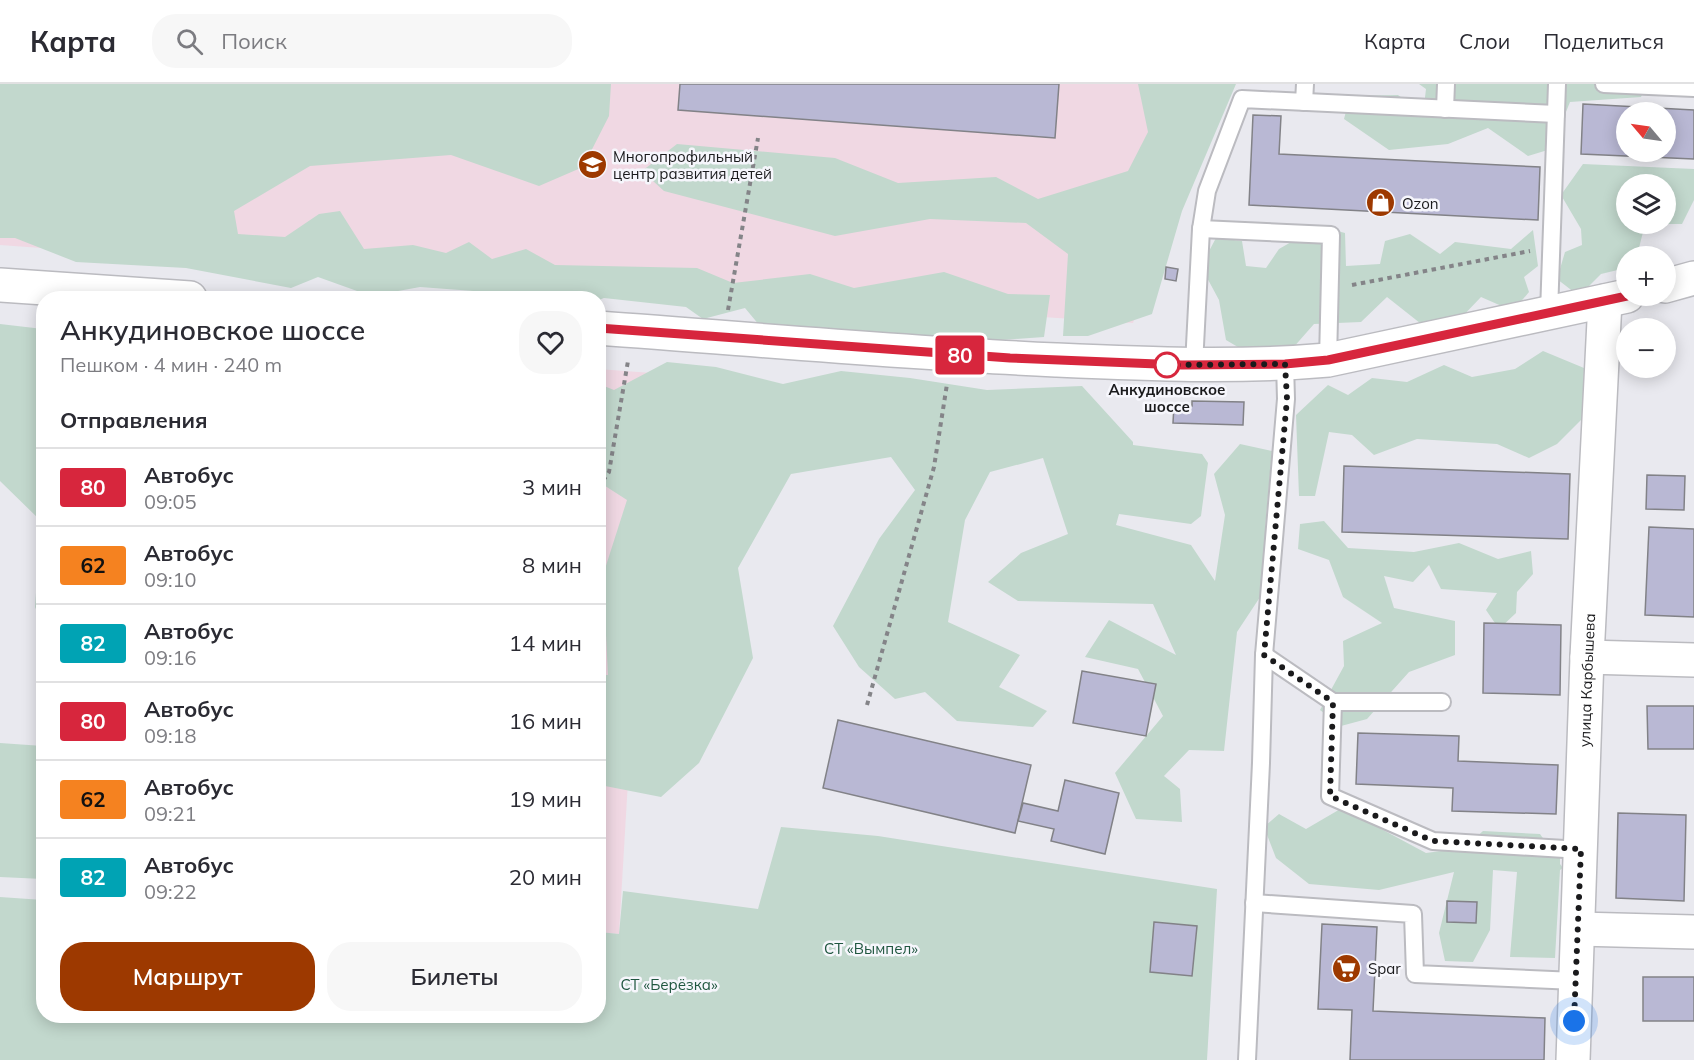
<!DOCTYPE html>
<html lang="ru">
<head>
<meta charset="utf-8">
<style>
  :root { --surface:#fff; --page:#f7f7f7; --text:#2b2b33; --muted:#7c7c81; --line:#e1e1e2; --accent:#9d3900 }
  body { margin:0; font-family:Mulish,sans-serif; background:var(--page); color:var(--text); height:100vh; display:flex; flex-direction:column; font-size:22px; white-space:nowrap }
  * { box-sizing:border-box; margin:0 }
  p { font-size:20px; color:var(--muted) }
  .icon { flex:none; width:33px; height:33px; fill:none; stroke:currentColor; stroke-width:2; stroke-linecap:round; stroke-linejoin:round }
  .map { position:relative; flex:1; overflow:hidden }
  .side { position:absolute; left:36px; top:207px; width:570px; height:732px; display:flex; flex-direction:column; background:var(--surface); border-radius:24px; box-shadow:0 3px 15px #0003 }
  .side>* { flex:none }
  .badge { padding:0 12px; border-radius:4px; font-size:21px; line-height:39px }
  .needle { width:39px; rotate:299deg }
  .fabs { position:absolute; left:1616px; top:18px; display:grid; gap:12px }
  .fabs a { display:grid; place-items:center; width:60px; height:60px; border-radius:50%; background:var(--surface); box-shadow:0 3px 15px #0003; font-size:30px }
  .you { position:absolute; width:30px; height:30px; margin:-15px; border:4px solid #fff; border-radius:50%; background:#1a73e8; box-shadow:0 0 0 9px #1a73e833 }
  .map>.badge { position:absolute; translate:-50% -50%; box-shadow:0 0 0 3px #fff }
  h2 { padding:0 24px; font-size:22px; line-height:54px }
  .round { display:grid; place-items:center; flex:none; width:63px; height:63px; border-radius:24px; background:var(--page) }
  .summary { display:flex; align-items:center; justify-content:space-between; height:102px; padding:0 24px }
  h1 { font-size:28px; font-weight:600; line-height:45px }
  .cta { display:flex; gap:12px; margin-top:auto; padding:12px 24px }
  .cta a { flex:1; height:69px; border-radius:24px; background:var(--accent); color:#fff; font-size:24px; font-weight:600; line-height:69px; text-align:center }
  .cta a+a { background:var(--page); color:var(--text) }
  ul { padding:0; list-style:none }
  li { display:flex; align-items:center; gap:18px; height:78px; padding:0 24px; border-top:2px solid var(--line) }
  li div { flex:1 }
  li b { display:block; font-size:22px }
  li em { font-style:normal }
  li .badge { min-width:66px; font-weight:700; text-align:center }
  header { display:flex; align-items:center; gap:36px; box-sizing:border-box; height:84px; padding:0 30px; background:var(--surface); border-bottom:2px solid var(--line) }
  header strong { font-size:28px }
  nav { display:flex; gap:33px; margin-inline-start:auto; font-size:21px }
  .search { width:420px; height:54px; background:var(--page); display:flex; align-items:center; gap:15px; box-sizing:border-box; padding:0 21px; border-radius:24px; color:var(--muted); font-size:22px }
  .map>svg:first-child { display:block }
</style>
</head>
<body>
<header>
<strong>Карта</strong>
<div class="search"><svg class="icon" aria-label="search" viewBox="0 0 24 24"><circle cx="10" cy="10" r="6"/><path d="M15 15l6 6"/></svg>Поиск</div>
<nav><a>Карта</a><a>Слои</a><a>Поделиться</a></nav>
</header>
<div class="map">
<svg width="1694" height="976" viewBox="0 0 1694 976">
  <rect width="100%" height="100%" fill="#e9e9ef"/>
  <g fill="#f0d8e3">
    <path d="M 0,0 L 1210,0 L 1133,239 L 398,190 L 0,161 Z"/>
    <path d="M 598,285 L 652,289 L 619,850 L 598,848 Z"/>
  </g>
  <g fill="#c2d8cd" fill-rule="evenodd">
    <path d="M 0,0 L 611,0 L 609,32 L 583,83 L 539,102 L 451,71 L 310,82 L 234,127 L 238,150 L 285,153 L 319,130 L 340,127 L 364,165 L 413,161 L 446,169 L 469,158 L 492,175 L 526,165 L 555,181 L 697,184 L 733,199 L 810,190 L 854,204 L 944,188 L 1008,210 L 1050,211 L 1044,253 L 1001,256 L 760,242 L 745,224 L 703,235 L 686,223 L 604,214 L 599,216 L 598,214 L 528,214 L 515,210 L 420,203 L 371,212 L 318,193 L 291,204 L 186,184 L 76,178 L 15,154 L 0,154 Z"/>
    <path d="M 1138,0 L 1236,0 L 1182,127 L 1152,230 L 1088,252 L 1063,252 L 1068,170 L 1026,139 L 930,135 L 835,152 L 664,107 L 642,87 L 677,60 L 835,74 L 898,99 L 996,93 L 1038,115 L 1128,87 L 1148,48 Z"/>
    <path d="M 1419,0 L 1647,0 L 1641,13 L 1570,18 L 1551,65 L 1528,72 L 1488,44 L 1448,60 L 1389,66 L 1344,35 L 1350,12 L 1398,11 L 1423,30 L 1426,5 Z"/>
    <path d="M 1583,80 L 1694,85 L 1694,116 L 1682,140 L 1645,140 L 1637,172 L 1626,172 L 1626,184 L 1601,190 L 1579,212 L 1557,195 L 1565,168 L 1582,161 L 1581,145 L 1561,111 ZM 1626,100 L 1665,100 L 1665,140 L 1626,140 Z"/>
    <path d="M 1319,142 L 1345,149 L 1346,182 L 1380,180 L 1385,157 L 1410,150 L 1440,170 L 1455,158 L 1511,165 L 1533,146 L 1538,182 L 1524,193 L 1529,208 L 1513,227 L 1481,213 L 1458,237 L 1425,243 L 1387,213 L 1361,238 L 1314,240 L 1292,265 L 1248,269 L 1226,256 L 1219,216 L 1205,190 L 1208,169 L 1216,154 L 1242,157 L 1246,182 L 1266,184 L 1279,165 Z"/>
    <path d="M 0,240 L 43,245 L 43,540 L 35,523 L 41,437 L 0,397 Z"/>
    <path d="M 1543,267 L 1584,284 L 1582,335 L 1557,360 L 1529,374 L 1497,360 L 1417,355 L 1374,371 L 1352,351 L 1329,348 L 1315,412 L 1299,412 L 1296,331 L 1328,301 L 1348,311 L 1372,294 L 1407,298 L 1444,281 L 1472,293 L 1515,285 Z"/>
    <path d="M 667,278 L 716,283 L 783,300 L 841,287 L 910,294 L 987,306 L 1082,302 L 1133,358 L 1133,361 L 1202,370 L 1208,379 L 1201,432 L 1191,440 L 1119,430 L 1116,441 L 1191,461 L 1215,497 L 1225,431 L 1214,390 L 1240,360 L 1272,367 L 1265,445 L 1268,501 L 1237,548 L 1224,667 L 1189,666 L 1164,692 L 1180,705 L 1182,738 L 1136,735 L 1115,689 L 1163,632 L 1138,585 L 1085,573 L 1109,536 L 1176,571 L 1153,520 L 1018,517 L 988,498 L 1021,469 L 1068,450 L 1043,374 L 990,388 L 965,436 L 948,538 L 1020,571 L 999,603 L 1047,627 L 1033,643 L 957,637 L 925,608 L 895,615 L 859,583 L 833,542 L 879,455 L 915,406 L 891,373 L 791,390 L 738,484 L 753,574 L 699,679 L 661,713 L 600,701 L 599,703 L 599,591 L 608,591 L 603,491 L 627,416 L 599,398 L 599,300 L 614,306 Z"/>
    <path d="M 1324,437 L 1348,464 L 1414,468 L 1459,459 L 1498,475 L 1531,467 L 1533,490 L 1517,508 L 1516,529 L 1499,545 L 1486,526 L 1497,509 L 1441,505 L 1429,481 L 1413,498 L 1384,492 L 1394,524 L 1455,537 L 1455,571 L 1409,588 L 1367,635 L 1341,642 L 1320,626 L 1344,582 L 1343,557 L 1382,539 L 1343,513 L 1329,476 L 1298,465 L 1300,440 Z"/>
    <path d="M 0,659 L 43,662 L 43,795 L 0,793 Z"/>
    <path d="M 1342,724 L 1426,769 L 1464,764 L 1483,747 L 1540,750 L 1556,773 L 1560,774 L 1560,780 L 1563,784 L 1560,786 L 1555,874 L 1510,873 L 1517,788 L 1493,786 L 1490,846 L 1473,878 L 1445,877 L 1439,849 L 1454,788 L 1379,806 L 1309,800 L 1276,774 L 1264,743 L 1279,730 L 1306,745 Z"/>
    <path d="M 781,743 L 878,752 L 1217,805 L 1207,976 L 0,976 L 0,813 L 43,816 L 44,932 L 598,932 L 599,848 L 619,850 L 623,807 L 758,825 Z"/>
  </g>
  <g fill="#b9b8d4" stroke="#828287" stroke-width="1.5" fill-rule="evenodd">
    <path d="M 680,0 L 1059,0 L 1055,54 L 678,26 Z"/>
    <path d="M 1583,20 L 1694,26 L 1694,75 L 1581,70 ZM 1626,28 L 1665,28 L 1665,68 L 1626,68 Z"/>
    <path d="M 1253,31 L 1281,32 L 1279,70 L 1540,83 L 1538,136 L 1249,121 Z"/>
    <path d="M 1166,183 L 1178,185 L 1176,197 L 1165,195 Z"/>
    <path d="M 1192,317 L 1244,318 L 1243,341 L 1173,339 L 1174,321 L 1192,322 Z"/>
    <path d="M 1344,382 L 1570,390 L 1568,455 L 1342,448 Z"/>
    <path d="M 1647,391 L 1685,392 L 1684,426 L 1646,425 Z"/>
    <path d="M 1649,443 L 1694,445 L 1694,533 L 1645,531 Z"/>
    <path d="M 1484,539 L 1561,541 L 1560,611 L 1483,609 Z"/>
    <path d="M 1082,587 L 1156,600 L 1146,652 L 1073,639 Z"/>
    <path d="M 1647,622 L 1694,622 L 1694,665 L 1648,665 Z"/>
    <path d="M 838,636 L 1031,681 L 1015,749 L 823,704 Z"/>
    <path d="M 1358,649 L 1459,652 L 1458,677 L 1558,681 L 1556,730 L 1452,727 L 1453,704 L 1356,700 Z"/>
    <path d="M 1065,696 L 1119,709 L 1105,770 L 1051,757 L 1054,745 L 1018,737 L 1023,719 L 1058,727 Z"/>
    <path d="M 1618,729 L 1686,731 L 1684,817 L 1616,814 Z"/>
    <path d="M 1447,817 L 1477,818 L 1476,839 L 1447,838 Z"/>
    <path d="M 1154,838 L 1197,842 L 1192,892 L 1150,888 Z"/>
    <path d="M 1322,840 L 1377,843 L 1373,927 L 1545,934 L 1544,976 L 1350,976 L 1352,926 L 1318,925 Z"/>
    <rect x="1643" y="893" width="51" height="44"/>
  </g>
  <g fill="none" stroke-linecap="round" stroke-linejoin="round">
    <defs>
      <g id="service">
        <path d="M 1604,0 L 1694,4"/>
        <path d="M 1304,18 L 1305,0"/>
        <path d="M 1445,25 L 1446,0"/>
        <path d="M 1201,145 L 1331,151 L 1328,276"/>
        <path d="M 1549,229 L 1557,0"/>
        <path d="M 1194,281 L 1201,145 L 1207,107 L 1242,15 L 1556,30"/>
        <path d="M 1264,571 L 1333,618 L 1442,618"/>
        <path d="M 1333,618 L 1330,712 L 1433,757 L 1581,766"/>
        <path d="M 1254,819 L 1413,830 L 1415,890 L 1575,897"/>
        <path d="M 1247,976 L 1261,679 L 1264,571 L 1286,315 L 1285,280"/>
      </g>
      <g id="minor">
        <path d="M 1587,573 L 1694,576"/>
        <path d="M 1578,845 L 1694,848"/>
        <path id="s1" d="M 1573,976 L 1587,573 L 1605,217"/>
      </g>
      <g id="tertiary">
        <path d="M 0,201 L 190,214"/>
        <path d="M 1665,202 L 1694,194"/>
        <path d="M 598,244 C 751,255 903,269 1056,276 C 1147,280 1237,284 1328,276 L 1627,212"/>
      </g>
    </defs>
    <use href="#service" stroke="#bbbbc0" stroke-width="20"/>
    <use href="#minor" stroke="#bbbbc0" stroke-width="36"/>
    <use href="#tertiary" stroke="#bbbbc0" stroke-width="36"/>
    <g stroke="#848488" stroke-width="4" stroke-dasharray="4.5 4.5" stroke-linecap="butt">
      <path d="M 1352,201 L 1530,167"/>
      <path d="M 728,226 L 758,54"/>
      <path d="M 598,404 L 609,388 L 628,277"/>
      <path d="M 867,621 L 934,383 L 947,300"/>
    </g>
    <use href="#service" stroke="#fff" stroke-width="16"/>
    <use href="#minor" stroke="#fff" stroke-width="33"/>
    <use href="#tertiary" stroke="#fff" stroke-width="33"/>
  </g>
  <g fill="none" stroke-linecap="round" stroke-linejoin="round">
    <defs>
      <path id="line" d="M 598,244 L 1010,274 L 1182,281 L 1285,280 L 1328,276 L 1627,212"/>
    </defs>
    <use href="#line" stroke="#fff" stroke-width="14"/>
    <use href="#line" stroke="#d7263d" stroke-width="9"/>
    <path stroke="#1a1a1c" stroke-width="6" stroke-dasharray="0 10.8" d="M 1167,281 L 1285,280 L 1287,315 L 1264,571 L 1333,618 L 1330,712 L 1433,757 L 1581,765 L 1574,937"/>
  </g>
  <defs>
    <symbol id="school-disc" viewBox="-11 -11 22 22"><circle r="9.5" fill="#9d3900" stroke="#f6f6fc"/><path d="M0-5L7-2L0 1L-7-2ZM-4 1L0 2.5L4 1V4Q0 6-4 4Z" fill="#fff"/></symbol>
    <symbol id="shop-disc" viewBox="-11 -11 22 22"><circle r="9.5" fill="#9d3900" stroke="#f6f6fc"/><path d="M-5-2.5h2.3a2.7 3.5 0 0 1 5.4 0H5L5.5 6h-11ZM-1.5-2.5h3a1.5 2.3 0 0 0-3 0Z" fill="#fff"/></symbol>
    <symbol id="supermarket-disc" viewBox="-11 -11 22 22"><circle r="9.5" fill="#9d3900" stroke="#f6f6fc"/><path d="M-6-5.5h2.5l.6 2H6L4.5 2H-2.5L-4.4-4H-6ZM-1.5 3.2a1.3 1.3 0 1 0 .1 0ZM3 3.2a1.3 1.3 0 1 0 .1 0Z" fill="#fff"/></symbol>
  </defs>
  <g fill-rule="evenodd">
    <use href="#school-disc" x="576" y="64" width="33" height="33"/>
    <use href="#shop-disc" x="1364" y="102" width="33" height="33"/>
    <use href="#supermarket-disc" x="1330" y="868" width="33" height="33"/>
  </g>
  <circle fill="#fff" stroke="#d7263d" stroke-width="3" cx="1167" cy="281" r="12"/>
  <g text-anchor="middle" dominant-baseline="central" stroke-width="5" stroke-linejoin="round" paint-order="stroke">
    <g font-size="15" fill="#1a1a1c" stroke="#f6f6fc" text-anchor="start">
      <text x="613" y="72">Многопрофильный<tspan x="613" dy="17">центр развития детей</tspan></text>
      <text x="1402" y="119">Ozon</text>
      <text x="1368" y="884">Spar</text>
    </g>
    <g font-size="15" font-weight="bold" fill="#1a1a1c" stroke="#f6f6fc">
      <text x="1167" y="305">Анкудиновское<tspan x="1167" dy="17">шоссе</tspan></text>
    </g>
    <g font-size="15" fill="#1a1a1c" stroke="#f6f6fc">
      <text stroke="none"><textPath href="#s1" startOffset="380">улица Карбышева</textPath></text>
    </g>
    <g font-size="15" fill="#1f563f" stroke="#f6f6fc">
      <text x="871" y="864">СТ «Вымпел»</text>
      <text x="669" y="900">СТ «Берёзка»</text>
    </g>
  </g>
</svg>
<div class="fabs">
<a><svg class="needle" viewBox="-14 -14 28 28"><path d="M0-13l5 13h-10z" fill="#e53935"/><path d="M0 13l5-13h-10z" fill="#7c7c81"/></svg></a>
<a><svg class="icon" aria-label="layers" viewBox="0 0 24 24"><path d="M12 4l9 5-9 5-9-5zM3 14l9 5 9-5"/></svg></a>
<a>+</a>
<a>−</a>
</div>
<div class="you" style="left:1574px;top:937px"></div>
<b class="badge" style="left:960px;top:271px;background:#d7263d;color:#fff">80</b>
<section class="side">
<div class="summary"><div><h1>Анкудиновское шоссе</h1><p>Пешком · 4 мин · 240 m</p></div><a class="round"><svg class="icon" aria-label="heart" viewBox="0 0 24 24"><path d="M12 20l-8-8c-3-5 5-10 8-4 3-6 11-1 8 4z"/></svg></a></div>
<h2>Отправления</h2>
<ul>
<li><span class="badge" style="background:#d7263d;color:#fff">80</span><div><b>Автобус</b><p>09:05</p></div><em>3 мин</em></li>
<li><span class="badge" style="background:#f58220;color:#111">62</span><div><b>Автобус</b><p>09:10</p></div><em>8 мин</em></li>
<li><span class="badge" style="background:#00a3b4;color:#fff">82</span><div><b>Автобус</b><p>09:16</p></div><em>14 мин</em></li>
<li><span class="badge" style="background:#d7263d;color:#fff">80</span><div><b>Автобус</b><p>09:18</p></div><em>16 мин</em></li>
<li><span class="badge" style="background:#f58220;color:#111">62</span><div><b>Автобус</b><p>09:21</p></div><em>19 мин</em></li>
<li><span class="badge" style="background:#00a3b4;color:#fff">82</span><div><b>Автобус</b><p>09:22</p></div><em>20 мин</em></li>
</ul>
<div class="cta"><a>Маршрут</a><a>Билеты</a></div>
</section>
</div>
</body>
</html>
